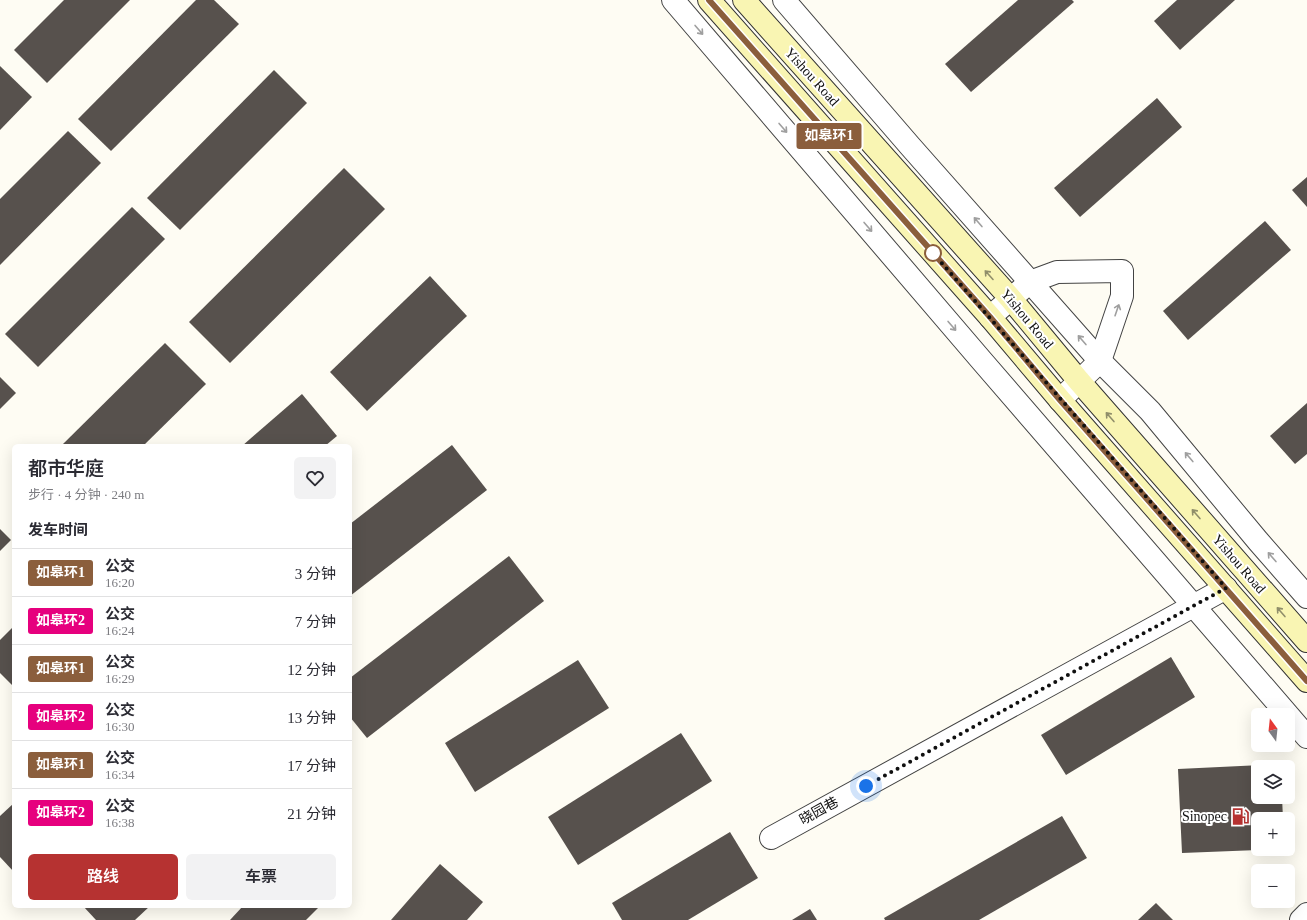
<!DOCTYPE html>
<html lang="zh">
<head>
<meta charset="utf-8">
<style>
  :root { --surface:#fff; --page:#f2f2f3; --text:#2b2b33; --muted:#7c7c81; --line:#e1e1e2; --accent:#b63231 }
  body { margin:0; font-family:"Times New Roman","Noto Sans SC",serif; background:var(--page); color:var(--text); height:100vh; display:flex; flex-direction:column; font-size:15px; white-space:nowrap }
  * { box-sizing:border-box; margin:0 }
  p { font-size:13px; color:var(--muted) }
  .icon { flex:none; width:22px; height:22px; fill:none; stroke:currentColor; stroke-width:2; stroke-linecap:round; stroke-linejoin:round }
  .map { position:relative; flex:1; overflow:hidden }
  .panel { position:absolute; left:12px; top:444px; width:340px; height:464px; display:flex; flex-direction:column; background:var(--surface); border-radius:6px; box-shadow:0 4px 16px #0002 }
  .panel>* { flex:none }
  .badge { padding:0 8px; border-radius:3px; font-size:14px; line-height:26px }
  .needle { width:26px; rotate:345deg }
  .controls { position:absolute; left:1251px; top:708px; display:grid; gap:8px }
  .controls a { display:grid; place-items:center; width:44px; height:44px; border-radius:6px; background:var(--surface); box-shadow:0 4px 16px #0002; font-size:20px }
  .you { position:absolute; width:20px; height:20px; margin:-10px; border:3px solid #fff; border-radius:50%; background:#1a73e8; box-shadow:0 0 0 6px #1a73e833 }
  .map>.badge { position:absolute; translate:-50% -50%; box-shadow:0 0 0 2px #fff }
  h2 { padding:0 16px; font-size:15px; line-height:36px }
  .round { display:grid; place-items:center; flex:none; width:42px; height:42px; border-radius:6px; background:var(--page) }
  .overview { display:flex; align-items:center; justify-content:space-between; height:68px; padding:0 16px }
  h1 { font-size:19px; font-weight:600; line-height:30px }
  .button { display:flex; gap:8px; margin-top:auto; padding:8px 16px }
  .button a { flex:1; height:46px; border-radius:6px; background:var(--accent); color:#fff; font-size:16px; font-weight:600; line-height:46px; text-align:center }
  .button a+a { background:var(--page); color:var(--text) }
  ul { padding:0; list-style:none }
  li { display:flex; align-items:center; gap:12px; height:48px; padding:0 16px; border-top:1px solid var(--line) }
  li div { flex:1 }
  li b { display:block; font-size:15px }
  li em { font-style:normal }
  li .badge { min-width:44px; font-weight:700; text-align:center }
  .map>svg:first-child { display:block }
</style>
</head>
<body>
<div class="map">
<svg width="1307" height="920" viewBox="0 0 1307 920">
  <rect width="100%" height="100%" fill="#fefcf3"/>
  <g fill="#57514d">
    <path d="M 64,0 L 130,0 L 47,83 L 14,50 Z"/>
    <path d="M 196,0 L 214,0 L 239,24 L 111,151 L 78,119 Z"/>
    <path d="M 1018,0 L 1072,0 L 1074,2 L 971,92 L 945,64 Z"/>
    <path d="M 1177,0 L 1235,0 L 1180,50 L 1154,21 Z"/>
    <path d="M 0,66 L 32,97 L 0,130 Z"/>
    <path d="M 274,70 L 307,103 L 180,230 L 147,198 Z"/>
    <path d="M 1157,98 L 1182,127 L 1080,217 L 1054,188 Z"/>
    <path d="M 68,131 L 101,163 L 0,265 L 0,199 Z"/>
    <path d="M 344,168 L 385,209 L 230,363 L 189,322 Z"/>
    <path d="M 1307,177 L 1307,207 L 1292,190 Z"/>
    <path d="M 132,207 L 165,239 L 38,367 L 5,334 Z"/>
    <path d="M 1265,221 L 1291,250 L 1188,340 L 1163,311 Z"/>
    <path d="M 430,276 L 467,316 L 367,411 L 330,372 Z"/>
    <path d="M 165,343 L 206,384 L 143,446 L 61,446 Z"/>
    <path d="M 0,377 L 16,393 L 0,409 Z"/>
    <path d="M 302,394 L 337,436 L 325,446 L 242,446 Z"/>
    <path d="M 1307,403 L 1307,454 L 1295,464 L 1270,436 Z"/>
    <path d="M 452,445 L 487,490 L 350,596 L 350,524 Z"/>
    <path d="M 0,529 L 11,540 L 0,551 Z"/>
    <path d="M 509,556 L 544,601 L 367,738 L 350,717 L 350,678 Z"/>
    <path d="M 14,626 L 14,687 L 0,673 L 0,640 Z"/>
    <path d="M 1171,657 L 1195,697 L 1066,775 L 1041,735 Z"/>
    <path d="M 578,660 L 609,708 L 475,792 L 445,743 Z"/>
    <path d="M 681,733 L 712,781 L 578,865 L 548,817 Z"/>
    <path d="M 1281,764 L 1281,767 L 1258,767 L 1258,797 L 1282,797 L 1283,819 L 1258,819 L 1258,850 L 1182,853 L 1178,769 Z"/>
    <path d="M 14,803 L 14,872 L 0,857 L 0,816 Z"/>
    <path d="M 1062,816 L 1087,858 L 979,920 L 885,920 L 884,918 Z"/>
    <path d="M 730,832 L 758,878 L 688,920 L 622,920 L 612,903 Z"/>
    <path d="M 440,864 L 483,902 L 467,920 L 391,920 Z"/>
    <path d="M 1156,903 L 1173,920 L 1138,920 Z"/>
    <path d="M 83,906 L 150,906 L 135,920 L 96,920 Z"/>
    <path d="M 243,906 L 320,906 L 306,920 L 230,920 Z"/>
    <path d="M 810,909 L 817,920 L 792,920 Z"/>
  </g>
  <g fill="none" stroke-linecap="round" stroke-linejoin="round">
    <defs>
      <g id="minor">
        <path d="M 673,0 L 982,361 L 1307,737"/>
        <path d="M 784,0 L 910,146 L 1100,361 L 1150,411 L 1258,541 L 1307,597"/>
        <path d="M 990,317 L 1030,282 L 1057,272 L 1122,271 L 1122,296 L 1100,361 L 1060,400"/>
        <path d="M 771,838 L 1226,588"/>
      </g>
      <path id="tertiary" d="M 1301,920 L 1307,914"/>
      <g id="secondary">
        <path d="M 709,0 L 990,317 L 1060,400 L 1307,681"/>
        <path d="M 744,0 L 1011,299 L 1079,381 L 1307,641"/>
      </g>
    </defs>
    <use href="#minor" stroke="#434343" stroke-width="24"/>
    <use href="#tertiary" stroke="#434343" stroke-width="24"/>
    <use href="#secondary" stroke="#323232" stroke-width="24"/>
    <use href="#minor" stroke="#fff" stroke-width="22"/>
    <use href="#tertiary" stroke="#fff" stroke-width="22"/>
    <use href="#secondary" stroke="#f9f5b3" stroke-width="22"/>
  </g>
  <defs><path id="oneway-shaft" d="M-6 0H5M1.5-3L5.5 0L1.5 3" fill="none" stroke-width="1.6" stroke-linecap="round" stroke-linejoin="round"/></defs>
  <g stroke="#9f9f9f">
    <use href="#oneway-shaft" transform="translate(699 30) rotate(49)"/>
    <use href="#oneway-shaft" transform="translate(783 128) rotate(49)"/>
    <use href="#oneway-shaft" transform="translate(978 222) rotate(-131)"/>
    <use href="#oneway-shaft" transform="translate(868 227) rotate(49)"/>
    <use href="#oneway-shaft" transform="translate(1117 310) rotate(-71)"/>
    <use href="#oneway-shaft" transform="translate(952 326) rotate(49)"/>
    <use href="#oneway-shaft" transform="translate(1082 340) rotate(-131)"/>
    <use href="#oneway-shaft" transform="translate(1189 457) rotate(-130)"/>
    <use href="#oneway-shaft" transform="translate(1272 557) rotate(-131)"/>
  </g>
  <g stroke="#908e6a">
    <use href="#oneway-shaft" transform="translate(989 275) rotate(-132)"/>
    <use href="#oneway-shaft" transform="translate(1110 417) rotate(-131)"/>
    <use href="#oneway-shaft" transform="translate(1196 514) rotate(-131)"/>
    <use href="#oneway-shaft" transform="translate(1281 612) rotate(-131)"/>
  </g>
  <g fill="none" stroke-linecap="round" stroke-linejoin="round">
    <defs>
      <path id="line" d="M 709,0 L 990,317 L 1060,400 L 1307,681"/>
    </defs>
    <use href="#line" stroke="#fff" stroke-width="9"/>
    <use href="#line" stroke="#8b5e3c" stroke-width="6"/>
    <path stroke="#101010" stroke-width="4" stroke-dasharray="0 7.2" d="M 866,786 L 1226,588 L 933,253"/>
  </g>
  <defs>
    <symbol id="fuel-bare" viewBox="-9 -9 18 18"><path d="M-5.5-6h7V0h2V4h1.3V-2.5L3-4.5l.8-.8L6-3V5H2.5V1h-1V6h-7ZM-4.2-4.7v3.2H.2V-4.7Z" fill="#b63231" stroke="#fff" stroke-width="2.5" paint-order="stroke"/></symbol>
  </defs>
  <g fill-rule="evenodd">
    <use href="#fuel-bare" x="1228" y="804" width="25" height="25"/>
  </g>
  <circle fill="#fff" stroke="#8b5e3c" stroke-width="2" cx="933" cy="253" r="8"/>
  <g text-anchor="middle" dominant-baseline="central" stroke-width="4" stroke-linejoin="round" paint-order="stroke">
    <g font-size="14" fill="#101010" stroke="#fff">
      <text transform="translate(812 77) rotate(48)">Yishou Road</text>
      <text transform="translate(1027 319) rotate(50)">Yishou Road</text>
      <text transform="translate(1239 564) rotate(49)">Yishou Road</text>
      <text transform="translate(819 811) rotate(-29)">晓园巷</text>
    </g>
    <g font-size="14" fill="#101010" stroke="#fff" text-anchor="end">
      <text x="1227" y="816">Sinopec</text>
    </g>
  </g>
</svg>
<div class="controls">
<a><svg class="needle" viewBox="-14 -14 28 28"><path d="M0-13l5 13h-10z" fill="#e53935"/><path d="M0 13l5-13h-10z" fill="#7c7c81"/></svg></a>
<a><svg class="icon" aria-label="layers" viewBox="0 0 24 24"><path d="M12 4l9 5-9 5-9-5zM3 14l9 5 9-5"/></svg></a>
<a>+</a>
<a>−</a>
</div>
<div class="you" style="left:866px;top:786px"></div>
<b class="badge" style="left:829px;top:136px;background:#8b5e3c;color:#fff">如皋环1</b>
<section class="panel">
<div class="overview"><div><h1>都市华庭</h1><p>步行 · 4 分钟 · 240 m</p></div><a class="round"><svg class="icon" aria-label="heart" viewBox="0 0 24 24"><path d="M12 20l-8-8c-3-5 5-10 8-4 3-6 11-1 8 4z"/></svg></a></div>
<h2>发车时间</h2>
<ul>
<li><span class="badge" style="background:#8b5e3c;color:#fff">如皋环1</span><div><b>公交</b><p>16:20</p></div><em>3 分钟</em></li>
<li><span class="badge" style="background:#e6007e;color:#fff">如皋环2</span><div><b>公交</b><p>16:24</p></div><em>7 分钟</em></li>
<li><span class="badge" style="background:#8b5e3c;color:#fff">如皋环1</span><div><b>公交</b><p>16:29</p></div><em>12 分钟</em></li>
<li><span class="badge" style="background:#e6007e;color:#fff">如皋环2</span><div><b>公交</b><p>16:30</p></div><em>13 分钟</em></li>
<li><span class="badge" style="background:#8b5e3c;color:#fff">如皋环1</span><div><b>公交</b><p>16:34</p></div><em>17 分钟</em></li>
<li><span class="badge" style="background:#e6007e;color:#fff">如皋环2</span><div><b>公交</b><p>16:38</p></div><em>21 分钟</em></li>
</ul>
<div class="button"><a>路线</a><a>车票</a></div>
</section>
</div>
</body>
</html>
